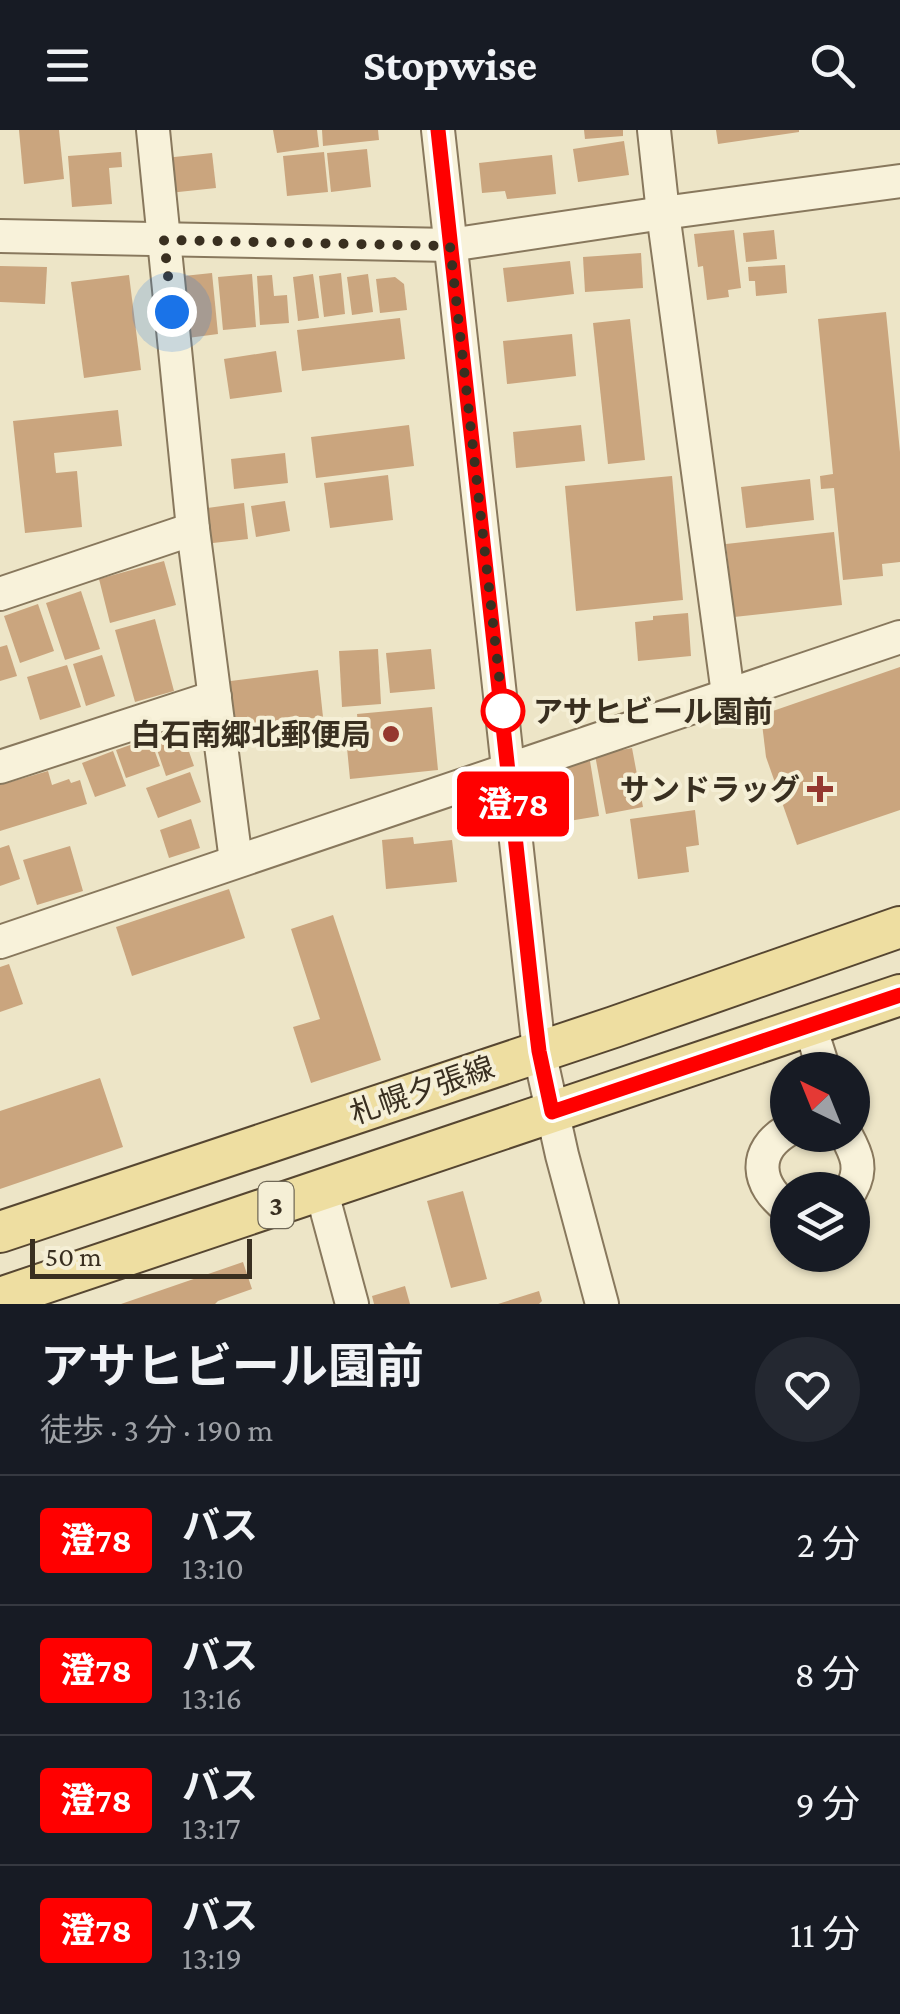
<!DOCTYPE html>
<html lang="ja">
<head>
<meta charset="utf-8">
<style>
  :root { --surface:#171b24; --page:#242831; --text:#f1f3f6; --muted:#9ea1a6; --line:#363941 }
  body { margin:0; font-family:"Crimson Pro","Noto Sans JP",serif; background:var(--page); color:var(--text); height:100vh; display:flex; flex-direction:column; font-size:38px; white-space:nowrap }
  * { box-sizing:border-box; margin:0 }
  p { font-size:32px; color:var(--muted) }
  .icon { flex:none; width:55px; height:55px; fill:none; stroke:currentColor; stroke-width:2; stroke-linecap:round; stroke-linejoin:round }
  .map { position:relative; height:1174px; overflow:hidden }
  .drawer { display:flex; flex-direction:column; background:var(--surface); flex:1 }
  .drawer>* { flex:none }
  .badge { padding:0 20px; border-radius:8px; font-size:35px; line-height:65px }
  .needle { width:65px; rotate:317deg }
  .controls { position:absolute; left:770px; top:922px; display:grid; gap:20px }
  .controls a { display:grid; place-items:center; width:100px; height:100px; border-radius:50%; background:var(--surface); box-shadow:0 2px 8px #0004; font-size:50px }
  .scale { position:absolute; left:30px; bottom:25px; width:222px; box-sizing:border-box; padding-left:10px; border:5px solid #392f20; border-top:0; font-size:28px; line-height:35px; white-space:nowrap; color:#392f20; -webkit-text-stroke:8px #f5efd6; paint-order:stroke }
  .you { position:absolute; width:50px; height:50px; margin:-25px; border:8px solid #fff; border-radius:50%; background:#1a73e8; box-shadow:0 0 0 15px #1a73e833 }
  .map>.badge { position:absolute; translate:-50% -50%; box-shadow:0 0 0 5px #fff }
  .round { display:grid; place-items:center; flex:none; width:105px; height:105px; border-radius:52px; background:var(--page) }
  .head { display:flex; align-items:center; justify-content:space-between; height:170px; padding:0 40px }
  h1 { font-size:48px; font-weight:700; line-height:75px }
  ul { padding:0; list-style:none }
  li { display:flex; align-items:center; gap:30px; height:130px; padding:0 40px; border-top:2px solid var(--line) }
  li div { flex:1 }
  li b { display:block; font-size:38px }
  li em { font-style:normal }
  li .badge { min-width:110px; font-weight:700; text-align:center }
  header { display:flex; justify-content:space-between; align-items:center; height:130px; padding:0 40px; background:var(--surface); font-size:45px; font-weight:700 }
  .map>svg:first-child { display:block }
</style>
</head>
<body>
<header><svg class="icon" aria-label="menu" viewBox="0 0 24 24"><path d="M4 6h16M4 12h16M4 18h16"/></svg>Stopwise<svg class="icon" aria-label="search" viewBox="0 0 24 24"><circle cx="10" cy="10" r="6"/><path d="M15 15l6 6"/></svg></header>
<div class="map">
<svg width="900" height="1174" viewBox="0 0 900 1174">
  <rect width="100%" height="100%" fill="#ede5c7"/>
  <g fill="#caa57e">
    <path d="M 19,0 L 59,0 L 64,49 L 24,54 Z"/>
    <path d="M 273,0 L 317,0 L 319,17 L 277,23 Z"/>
    <path d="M 322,0 L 378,0 L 379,10 L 323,16 Z"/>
    <path d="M 584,0 L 623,0 L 623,6 L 585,9 Z"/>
    <path d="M 716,0 L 799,0 L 799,2 L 718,14 Z"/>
    <path d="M 624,11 L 629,45 L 578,52 L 573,19 Z"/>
    <path d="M 367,19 L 371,57 L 331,62 L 327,23 Z"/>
    <path d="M 121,22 L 122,37 L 109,38 L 112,74 L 72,77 L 68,26 Z"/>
    <path d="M 324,22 L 328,62 L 287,66 L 283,26 Z"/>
    <path d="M 212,23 L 216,58 L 169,63 L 165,28 Z"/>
    <path d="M 552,25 L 556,64 L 507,69 L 505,61 L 482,63 L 479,33 Z"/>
    <path d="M 734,100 L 741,158 L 728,160 L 729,167 L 707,170 L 703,136 L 698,137 L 694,104 Z"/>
    <path d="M 774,100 L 777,129 L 746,132 L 743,103 Z"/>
    <path d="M 641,123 L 643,158 L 585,162 L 583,127 Z"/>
    <path d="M 570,131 L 574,164 L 507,172 L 503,138 Z"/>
    <path d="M 785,135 L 787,163 L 756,166 L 755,151 L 749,151 L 748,137 Z"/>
    <path d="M 0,136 L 47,137 L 45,174 L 0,172 Z"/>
    <path d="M 212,143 L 218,204 L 180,209 L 174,147 Z"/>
    <path d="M 341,143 L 345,184 L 324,187 L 319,146 Z"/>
    <path d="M 252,144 L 256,197 L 223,200 L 218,147 Z"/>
    <path d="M 313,144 L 319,188 L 298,191 L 293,147 Z"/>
    <path d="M 368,144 L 373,182 L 352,185 L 347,147 Z"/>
    <path d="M 129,145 L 141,240 L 84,248 L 71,152 Z"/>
    <path d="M 272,145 L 274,166 L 287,165 L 289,193 L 260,195 L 257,146 Z"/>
    <path d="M 395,147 L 404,154 L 407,180 L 380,183 L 376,149 Z"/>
    <path d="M 886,182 L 900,322 L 900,432 L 882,434 L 883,446 L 843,450 L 834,358 L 821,359 L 820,346 L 833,344 L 818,189 Z"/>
    <path d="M 400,188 L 405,229 L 302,241 L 297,200 Z"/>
    <path d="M 630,189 L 645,330 L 608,334 L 593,193 Z"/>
    <path d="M 572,204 L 576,246 L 507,254 L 503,211 Z"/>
    <path d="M 276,221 L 282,262 L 230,269 L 224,229 Z"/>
    <path d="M 118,280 L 122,316 L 54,323 L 56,343 L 77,341 L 82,397 L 25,403 L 13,291 Z"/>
    <path d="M 409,295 L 414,336 L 316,348 L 311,307 Z"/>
    <path d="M 581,295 L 585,331 L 516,338 L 513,302 Z"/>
    <path d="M 285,323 L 288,353 L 234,359 L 231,329 Z"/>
    <path d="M 388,345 L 393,390 L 330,398 L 324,353 Z"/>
    <path d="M 672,346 L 683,470 L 576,481 L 565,356 Z"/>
    <path d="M 810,349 L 814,390 L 746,398 L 741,357 Z"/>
    <path d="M 285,371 L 290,401 L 256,407 L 251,376 Z"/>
    <path d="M 244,373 L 248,409 L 204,414 L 200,379 Z"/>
    <path d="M 834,402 L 842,475 L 734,487 L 726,414 Z"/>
    <path d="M 164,431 L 176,475 L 110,493 L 99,449 Z"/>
    <path d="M 81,461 L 100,519 L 65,530 L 46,473 Z"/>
    <path d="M 38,474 L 54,521 L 20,533 L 4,486 Z"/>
    <path d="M 688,483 L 691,526 L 638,531 L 635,492 L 653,490 L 653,486 Z"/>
    <path d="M 155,489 L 174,561 L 135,572 L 115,500 Z"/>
    <path d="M 7,515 L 17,546 L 0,551 L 0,517 Z"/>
    <path d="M 378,519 L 381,574 L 342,577 L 339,521 Z"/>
    <path d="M 431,519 L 435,559 L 390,563 L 386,523 Z"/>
    <path d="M 102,525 L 115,566 L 86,576 L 73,534 Z"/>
    <path d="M 67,535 L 81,577 L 40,590 L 27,547 Z"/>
    <path d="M 900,537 L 900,680 L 797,715 L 766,627 L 761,585 Z"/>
    <path d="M 318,540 L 323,587 L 228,598 L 223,552 Z"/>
    <path d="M 432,577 L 438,640 L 350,649 L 345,597 L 358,595 L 357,584 Z"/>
    <path d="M 180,596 L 194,636 L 166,646 L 152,605 Z"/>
    <path d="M 150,608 L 160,636 L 126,648 L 116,620 Z"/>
    <path d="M 632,618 L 643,677 L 606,684 L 595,625 Z"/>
    <path d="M 113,621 L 126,656 L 95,667 L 82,633 Z"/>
    <path d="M 590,631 L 599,686 L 563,692 L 553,637 Z"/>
    <path d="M 48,641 L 52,655 L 69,649 L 71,653 L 80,650 L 87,674 L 0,701 L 0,655 Z"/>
    <path d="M 190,642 L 201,672 L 158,688 L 146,658 Z"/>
    <path d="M 695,680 L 699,715 L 686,717 L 689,742 L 638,749 L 630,689 Z"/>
    <path d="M 191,689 L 200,718 L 169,728 L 160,700 Z"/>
    <path d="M 413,707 L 414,714 L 452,710 L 457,752 L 386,759 L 382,710 Z"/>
    <path d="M 9,715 L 20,749 L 0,756 L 0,718 Z"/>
    <path d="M 70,716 L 83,761 L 37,775 L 23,730 Z"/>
    <path d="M 229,759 L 245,808 L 132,846 L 116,797 Z"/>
    <path d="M 333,785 L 381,930 L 311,953 L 293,897 L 320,889 L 291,799 Z"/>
    <path d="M 9,834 L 23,874 L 0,882 L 0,837 Z"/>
    <path d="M 100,948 L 123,1017 L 0,1059 L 0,981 Z"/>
    <path d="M 463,1061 L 487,1149 L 451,1158 L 427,1071 Z"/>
    <path d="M 243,1132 L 252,1159 L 218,1171 L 215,1174 L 121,1174 Z"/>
    <path d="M 405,1156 L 410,1174 L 374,1174 L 372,1166 Z"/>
    <path d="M 539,1161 L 542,1171 L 539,1174 L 498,1174 Z"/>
  </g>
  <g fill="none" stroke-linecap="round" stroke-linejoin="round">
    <defs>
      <g id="minor">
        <path d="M 153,0 L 193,399 L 236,731"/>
        <path d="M 438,0 L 539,921 L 562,1025 L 602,1174"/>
        <path d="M 654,0 L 663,83 L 728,564"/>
        <path d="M 0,106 L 450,115 L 663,83 L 900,51"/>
        <path d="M 0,464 L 193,399"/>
        <path d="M 0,637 L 215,567"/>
        <path d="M 0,812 L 900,507"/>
        <path d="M 810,896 L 824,940"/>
        <path d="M 788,1000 C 752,1021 756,1055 788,1078"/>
        <path d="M 846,1005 C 857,1025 863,1039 851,1060"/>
        <path d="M 321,1059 L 352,1174"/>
      </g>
      <g id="major">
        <path d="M 0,1102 L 614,897 L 900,797"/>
        <path d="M 0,1168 L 900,865"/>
      </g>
    </defs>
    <use href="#minor" stroke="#88785d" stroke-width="36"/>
    <use href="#major" stroke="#564631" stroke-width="44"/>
    <use href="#minor" stroke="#f8f2da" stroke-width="32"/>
    <use href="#major" stroke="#eedea1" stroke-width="40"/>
  </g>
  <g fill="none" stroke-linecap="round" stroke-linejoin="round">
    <defs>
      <path id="line" d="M 438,0 L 534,880 L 539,921 L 552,982 L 900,865"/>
    </defs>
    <use href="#line" stroke="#fff" stroke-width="22"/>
    <use href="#line" stroke="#f00" stroke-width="15"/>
    <path stroke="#392f20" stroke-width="10" stroke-dasharray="0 18" d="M 172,182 L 164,110 L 450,116 L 503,581"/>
  </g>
  <circle fill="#fff" stroke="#f00" stroke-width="5" cx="503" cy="581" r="20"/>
  <g fill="#95382f" stroke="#f5efd6" stroke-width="4">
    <circle cx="391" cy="604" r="10"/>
    <path d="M815 644h10v10h10v10h-10v10h-10v-10h-10v-10h10z"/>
  </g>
  <g text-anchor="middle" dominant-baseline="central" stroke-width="8" stroke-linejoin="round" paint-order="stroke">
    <rect fill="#f5efd6" stroke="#716957" stroke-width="2.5" x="258.5" y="1052" width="35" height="46" rx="8"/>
    <g font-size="28" font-weight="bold" fill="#392f20">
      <text x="276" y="1075">3</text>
    </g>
    <g font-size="30" font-weight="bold" fill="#392f20" stroke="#f5efd6" text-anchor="start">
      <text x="533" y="581">アサヒビール園前</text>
    </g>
    <g font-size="30" font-weight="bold" fill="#392f20" stroke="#f5efd6" text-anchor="end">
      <text x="371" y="604">白石南郷北郵便局</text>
      <text x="800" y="659">サンドラッグ</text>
    </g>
    <g font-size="30" fill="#392f20" stroke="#f5efd6">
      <text transform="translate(422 960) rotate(-19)">札幌夕張線</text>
    </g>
  </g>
</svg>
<div class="controls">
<a><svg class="needle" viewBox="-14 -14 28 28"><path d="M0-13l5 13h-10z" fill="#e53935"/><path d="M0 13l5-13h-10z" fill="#9ea1a6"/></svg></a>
<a><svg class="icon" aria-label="layers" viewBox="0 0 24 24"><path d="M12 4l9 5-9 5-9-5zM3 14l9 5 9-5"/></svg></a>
</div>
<div class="scale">50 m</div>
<div class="you" style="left:172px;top:182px"></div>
<b class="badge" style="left:513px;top:674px;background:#f00;color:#fff">澄78</b>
</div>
<section class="drawer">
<div class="head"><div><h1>アサヒビール園前</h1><p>徒歩 · 3 分 · 190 m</p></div><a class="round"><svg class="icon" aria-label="heart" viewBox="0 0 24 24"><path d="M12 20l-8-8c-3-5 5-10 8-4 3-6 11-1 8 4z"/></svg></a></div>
<ul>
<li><span class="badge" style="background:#f00;color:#fff">澄78</span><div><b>バス</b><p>13:10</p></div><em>2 分</em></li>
<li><span class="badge" style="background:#f00;color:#fff">澄78</span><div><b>バス</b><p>13:16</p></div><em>8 分</em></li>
<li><span class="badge" style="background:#f00;color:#fff">澄78</span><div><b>バス</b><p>13:17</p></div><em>9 分</em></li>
<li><span class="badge" style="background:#f00;color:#fff">澄78</span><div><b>バス</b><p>13:19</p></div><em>11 分</em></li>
</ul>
</section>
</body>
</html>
